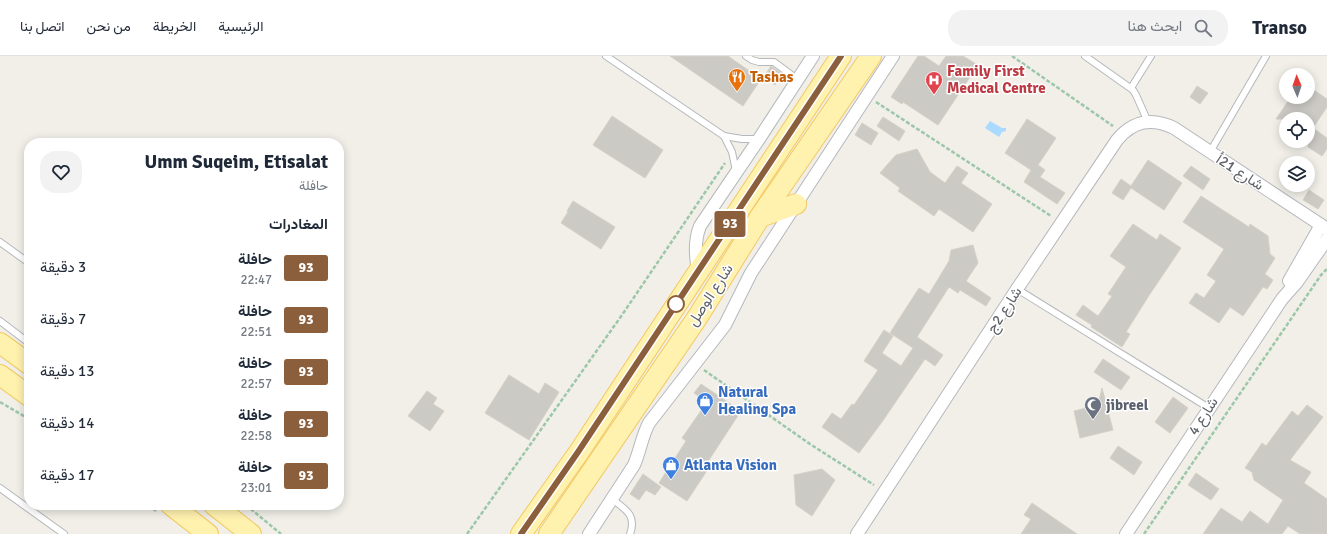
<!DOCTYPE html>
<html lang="ar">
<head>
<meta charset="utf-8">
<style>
  :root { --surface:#fff; --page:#f2f2f3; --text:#1f2937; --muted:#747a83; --line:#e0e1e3 }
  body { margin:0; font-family:Signika,Vazirmatn,sans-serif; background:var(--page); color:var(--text); direction:rtl; height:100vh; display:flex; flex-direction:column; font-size:15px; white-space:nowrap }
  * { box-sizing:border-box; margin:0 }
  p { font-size:13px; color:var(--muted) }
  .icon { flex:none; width:22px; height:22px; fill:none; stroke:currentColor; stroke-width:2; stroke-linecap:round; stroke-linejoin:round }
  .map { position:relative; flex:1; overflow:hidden; direction:ltr }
  .sheet { position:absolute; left:24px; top:82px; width:320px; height:372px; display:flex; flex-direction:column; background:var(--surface); border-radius:16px; box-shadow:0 2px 10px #0003; direction:rtl }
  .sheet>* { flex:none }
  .badge { padding:0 8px; border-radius:3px; font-size:14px; line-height:26px }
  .needle { width:26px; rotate:358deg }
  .controls { position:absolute; left:1279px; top:12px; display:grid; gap:8px }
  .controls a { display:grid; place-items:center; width:36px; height:36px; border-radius:50%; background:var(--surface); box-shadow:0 2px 10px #0003; font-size:20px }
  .map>.badge { position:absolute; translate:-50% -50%; box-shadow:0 0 0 2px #fff }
  h2 { padding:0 16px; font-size:15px; line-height:36px }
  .round { display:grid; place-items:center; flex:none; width:42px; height:42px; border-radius:16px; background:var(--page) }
  .head { display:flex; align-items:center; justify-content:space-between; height:68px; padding:0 16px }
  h1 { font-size:19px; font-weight:700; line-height:30px }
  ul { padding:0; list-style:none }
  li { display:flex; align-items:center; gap:12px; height:52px; padding:0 16px }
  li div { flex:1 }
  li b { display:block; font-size:15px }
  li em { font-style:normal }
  li .badge { min-width:44px; font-weight:700; text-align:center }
  header { display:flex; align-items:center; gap:24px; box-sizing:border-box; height:56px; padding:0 20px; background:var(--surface); border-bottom:1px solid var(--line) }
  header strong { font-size:19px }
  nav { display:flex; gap:22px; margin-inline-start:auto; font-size:14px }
  .search { width:280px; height:36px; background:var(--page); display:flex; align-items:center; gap:10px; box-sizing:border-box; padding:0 14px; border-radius:16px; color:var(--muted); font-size:15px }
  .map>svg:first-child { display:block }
</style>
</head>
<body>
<header>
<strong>Transo</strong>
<div class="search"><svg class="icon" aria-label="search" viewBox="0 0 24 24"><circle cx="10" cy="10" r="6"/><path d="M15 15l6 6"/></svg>ابحث هنا</div>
<nav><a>الرئيسية</a><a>الخريطة</a><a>من نحن</a><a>اتصل بنا</a></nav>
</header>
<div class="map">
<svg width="1327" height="478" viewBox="0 0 1327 478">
  <rect width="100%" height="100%" fill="#f1efe8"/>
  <path fill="#aadaff" d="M 990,65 L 1002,72 L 1006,72 L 1006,75 L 1002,76 L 999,81 L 985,72 Z"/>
  <g fill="#cccac5" stroke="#d6d1c6">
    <path d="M 670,0 L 728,0 L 761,23 L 743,50 Z"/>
    <path d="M 918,0 L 924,0 L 939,10 L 946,0 L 963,0 L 978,9 L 938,69 L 903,46 L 902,48 L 891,41 Z"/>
    <path d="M 771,10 L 782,18 L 775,29 L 764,21 Z"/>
    <path d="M 1197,30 L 1208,37 L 1200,48 L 1190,41 Z"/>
    <path d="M 1308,30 L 1327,43 L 1327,51 L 1313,72 L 1327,82 L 1327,93 L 1322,100 L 1308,91 L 1308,63 L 1276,63 L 1291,41 L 1308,41 Z"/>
    <path d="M 612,60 L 663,94 L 645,122 L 593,89 Z"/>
    <path d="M 883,61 L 905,75 L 899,85 L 877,70 Z"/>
    <path d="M 1027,63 L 1056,82 L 1038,109 L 1045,114 L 1040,121 L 1065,137 L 1057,148 L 1024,126 L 1031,114 L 1005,97 Z"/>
    <path d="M 862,67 L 878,77 L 871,89 L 855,79 Z"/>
    <path d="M 917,93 L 930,116 L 945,127 L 957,110 L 968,117 L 961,127 L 992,148 L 973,176 L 939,153 L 934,160 L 898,135 L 900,132 L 880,117 L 896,99 Z"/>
    <path d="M 1148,104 L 1182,127 L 1164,154 L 1131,132 L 1123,144 L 1112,137 L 1121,123 L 1131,130 Z"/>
    <path d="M 1191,110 L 1210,123 L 1203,134 L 1183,120 Z"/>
    <path d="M 1309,134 L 1324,144 L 1318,153 L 1303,144 Z"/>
    <path d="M 1201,140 L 1249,171 L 1250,168 L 1268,180 L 1270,198 L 1275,202 L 1265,218 L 1273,224 L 1267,233 L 1263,231 L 1243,260 L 1230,251 L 1219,267 L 1189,247 L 1196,237 L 1204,242 L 1216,225 L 1207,219 L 1224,193 L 1183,166 Z"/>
    <path d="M 573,145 L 615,171 L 601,193 L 561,167 L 568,156 L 567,155 Z"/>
    <path d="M 1133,168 L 1157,184 L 1160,178 L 1181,192 L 1148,241 L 1126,276 L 1130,278 L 1122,291 L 1091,271 L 1092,269 L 1076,259 L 1083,249 L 1098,260 L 1112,240 L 1108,238 L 1126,211 L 1110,200 Z"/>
    <path d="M 973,189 L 978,207 L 966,225 L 991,242 L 986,250 L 960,234 L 958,237 L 949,231 L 917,281 L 943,299 L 935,310 L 925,303 L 882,366 L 859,397 L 822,371 L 832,357 L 841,363 L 852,348 L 854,349 L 878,314 L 864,305 L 884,274 L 893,280 L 882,297 L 901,310 L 913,292 L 890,277 L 919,232 L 929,238 L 949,205 L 951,194 Z"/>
    <path d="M 1103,303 L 1130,321 L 1121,334 L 1094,316 Z"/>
    <path d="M 509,319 L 539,338 L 545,327 L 559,336 L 529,384 L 485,357 Z"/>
    <path d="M 701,328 L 741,355 L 707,407 L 710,410 L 687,445 L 659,427 L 686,385 L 682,382 L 707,346 L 694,337 Z"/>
    <path d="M 1102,332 L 1113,374 L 1080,382 L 1074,355 L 1098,349 Z"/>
    <path d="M 427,335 L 437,342 L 433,348 L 444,355 L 430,375 L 408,360 Z"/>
    <path d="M 1173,341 L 1188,352 L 1170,377 L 1155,366 Z"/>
    <path d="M 1307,349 L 1323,361 L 1290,404 L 1311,416 L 1304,427 L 1327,443 L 1327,478 L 1300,478 L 1288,470 L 1282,478 L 1203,478 L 1221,452 L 1242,466 L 1250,455 L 1268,468 L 1283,444 L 1254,424 L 1252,416 L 1245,412 L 1262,387 L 1266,390 L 1292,355 L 1298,360 Z"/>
    <path d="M 1118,390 L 1142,406 L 1134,419 L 1110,402 Z"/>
    <path d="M 822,413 L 835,424 L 812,460 L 796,449 L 794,419 Z"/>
    <path d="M 1196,417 L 1219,433 L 1211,444 L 1188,429 Z"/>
    <path d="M 643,418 L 661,431 L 655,439 L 646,434 L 639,444 L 630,438 Z"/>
    <path d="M 1032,447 L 1077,478 L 1021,478 L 1031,463 L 1024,459 Z"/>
  </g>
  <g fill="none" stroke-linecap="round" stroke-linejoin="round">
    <defs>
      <g id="lane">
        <path d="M 606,0 L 724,80 L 742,83 L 759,83"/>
        <path d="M 746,0 L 752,4 L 759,6 L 774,6 L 797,23"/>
        <path d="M 1085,0 L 1133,34 L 1136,39 L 1148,66"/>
        <path d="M 1131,32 L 1151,0"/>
        <path d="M 724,80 L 732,96 L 736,115"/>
        <path d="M 1210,96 L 1266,0"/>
        <path d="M 0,186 L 29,207"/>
        <path d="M 1017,233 L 1209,352"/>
        <path d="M 0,265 L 29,287"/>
        <path d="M 0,432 L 64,478"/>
        <path d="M 612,443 C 625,453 637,459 630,478"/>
      </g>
      <g id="street">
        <path d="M 698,214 C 695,199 694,185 700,170 L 759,83 L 813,0"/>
        <path d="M 1289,225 L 1321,169"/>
        <path d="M 589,478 L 634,409 C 640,395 642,380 649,367 L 725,269 L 751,217 L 893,0"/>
        <path d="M 857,478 L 1017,233 L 1117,84 C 1133,65 1151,61 1174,72 L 1327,173"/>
        <path d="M 1126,478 L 1282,243 L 1297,226 L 1327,183"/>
      </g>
      <g id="primary">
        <path d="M 760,161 L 796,148"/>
        <path d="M 0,287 L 29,308"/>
        <path d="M 0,319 L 29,340"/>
        <path d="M 171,449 L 208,478"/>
        <path d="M 214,449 L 251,478"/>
        <path d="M 521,478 L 579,396 L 841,0"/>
        <path d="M 549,478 L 697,262 L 760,161 L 871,0"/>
      </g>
    </defs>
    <use href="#lane" stroke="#b5b8bc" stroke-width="8"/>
    <use href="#street" stroke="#b5b8bc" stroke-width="14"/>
    <use href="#primary" stroke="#f2c960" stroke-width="22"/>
    <g stroke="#9cc7a9" stroke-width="2.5" stroke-dasharray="4 2" stroke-linecap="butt">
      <path d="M 1012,0 L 1113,70"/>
      <path d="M 876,46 L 1051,160"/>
      <path d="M 704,314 L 810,388 L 874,429"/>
      <path d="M 0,346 L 29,363"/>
      <path d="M 148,449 L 156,455"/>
      <path d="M 246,449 L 281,478"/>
      <path d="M 467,478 L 622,259 L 725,107"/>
      <path d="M 1144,478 L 1321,219 L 1327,213"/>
    </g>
    <use href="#lane" stroke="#fff" stroke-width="6"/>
    <use href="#street" stroke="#fff" stroke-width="12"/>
    <use href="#primary" stroke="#fff2af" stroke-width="20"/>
  </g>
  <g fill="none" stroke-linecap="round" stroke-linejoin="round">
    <defs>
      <path id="line" d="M 521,478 L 578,396 L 841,0"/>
    </defs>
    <use href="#line" stroke="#fff" stroke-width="9"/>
    <use href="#line" stroke="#8b5e3c" stroke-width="6"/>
  </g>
  <defs>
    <symbol id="restaurant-pin" viewBox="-11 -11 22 30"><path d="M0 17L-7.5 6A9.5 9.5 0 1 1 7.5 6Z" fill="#e8710a" stroke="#fff"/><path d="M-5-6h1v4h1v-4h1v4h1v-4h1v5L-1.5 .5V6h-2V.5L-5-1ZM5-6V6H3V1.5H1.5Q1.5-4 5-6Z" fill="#fff"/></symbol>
    <symbol id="hospital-pin" viewBox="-11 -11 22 30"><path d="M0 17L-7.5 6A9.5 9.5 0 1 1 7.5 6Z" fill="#e0444e" stroke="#fff"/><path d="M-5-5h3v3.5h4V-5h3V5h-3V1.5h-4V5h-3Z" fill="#fff"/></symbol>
    <symbol id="shop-pin" viewBox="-11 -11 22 30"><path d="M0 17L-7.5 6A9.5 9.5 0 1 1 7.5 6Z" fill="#3f7fe0" stroke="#fff"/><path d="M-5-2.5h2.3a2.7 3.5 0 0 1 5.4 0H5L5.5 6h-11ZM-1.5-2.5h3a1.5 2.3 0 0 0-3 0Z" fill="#fff"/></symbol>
    <symbol id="mosque-pin" viewBox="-11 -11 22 30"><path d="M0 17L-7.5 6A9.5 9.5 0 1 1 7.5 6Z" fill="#6b7280" stroke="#fff"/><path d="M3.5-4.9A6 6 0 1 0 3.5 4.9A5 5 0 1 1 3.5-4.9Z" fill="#fff"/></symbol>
  </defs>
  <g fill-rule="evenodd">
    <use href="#restaurant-pin" x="727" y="11" width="20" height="27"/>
    <use href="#hospital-pin" x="924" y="14" width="20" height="27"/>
    <use href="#shop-pin" x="695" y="335" width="20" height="27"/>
    <use href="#mosque-pin" x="1083" y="339" width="20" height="27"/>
    <use href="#shop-pin" x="661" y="399" width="20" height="27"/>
  </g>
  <circle fill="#fff" stroke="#8b5e3c" stroke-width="2" cx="676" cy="248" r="8"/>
  <g text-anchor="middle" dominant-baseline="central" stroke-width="3" stroke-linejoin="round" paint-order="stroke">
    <g font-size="15" font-weight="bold" fill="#be3a42" stroke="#fff" text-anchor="start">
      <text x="947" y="15">Family First<tspan x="947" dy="17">Medical Centre</tspan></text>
    </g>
    <g font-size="15" font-weight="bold" fill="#c56008" stroke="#fff" text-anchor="start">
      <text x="750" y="21">Tashas</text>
    </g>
    <g font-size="15" fill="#5f6368" stroke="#fff">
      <text transform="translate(1240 116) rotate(33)">شارع 21أ</text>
      <text transform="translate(710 239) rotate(-57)">شارع الوصل</text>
      <text transform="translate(1004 254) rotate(-57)">شارع 2ج</text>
      <text transform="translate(1203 360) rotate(-57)">شارع 4</text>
    </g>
    <g font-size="15" font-weight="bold" fill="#366cbe" stroke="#fff" text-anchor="start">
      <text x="718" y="336">Natural<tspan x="718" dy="17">Healing Spa</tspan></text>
      <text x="684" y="409">Atlanta Vision</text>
    </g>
    <g font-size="15" font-weight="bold" fill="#5b616d" stroke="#fff" text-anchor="start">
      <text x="1106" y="349">jibreel</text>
    </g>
  </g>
</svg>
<div class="controls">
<a><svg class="needle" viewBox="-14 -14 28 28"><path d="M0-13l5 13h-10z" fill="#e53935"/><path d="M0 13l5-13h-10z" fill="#747a83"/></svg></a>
<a><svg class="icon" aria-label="locate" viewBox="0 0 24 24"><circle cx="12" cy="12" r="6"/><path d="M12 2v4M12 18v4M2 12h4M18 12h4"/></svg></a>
<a><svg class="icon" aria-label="layers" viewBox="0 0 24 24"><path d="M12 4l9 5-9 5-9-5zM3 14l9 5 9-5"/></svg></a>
</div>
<b class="badge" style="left:730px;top:168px;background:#8b5e3c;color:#fff">93</b>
<section class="sheet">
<div class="head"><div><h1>Umm Suqeim, Etisalat</h1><p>حافلة</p></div><a class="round"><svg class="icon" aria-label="heart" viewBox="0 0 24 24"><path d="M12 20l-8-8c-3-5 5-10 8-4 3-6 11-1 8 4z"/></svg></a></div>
<h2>المغادرات</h2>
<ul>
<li><span class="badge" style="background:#8b5e3c;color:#fff">93</span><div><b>حافلة</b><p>22:47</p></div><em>3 دقيقة</em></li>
<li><span class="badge" style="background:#8b5e3c;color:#fff">93</span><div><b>حافلة</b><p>22:51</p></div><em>7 دقيقة</em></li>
<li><span class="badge" style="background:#8b5e3c;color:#fff">93</span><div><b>حافلة</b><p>22:57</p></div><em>13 دقيقة</em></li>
<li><span class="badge" style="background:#8b5e3c;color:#fff">93</span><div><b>حافلة</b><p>22:58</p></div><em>14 دقيقة</em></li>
<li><span class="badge" style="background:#8b5e3c;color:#fff">93</span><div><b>حافلة</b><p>23:01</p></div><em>17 دقيقة</em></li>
</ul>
</section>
</div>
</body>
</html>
